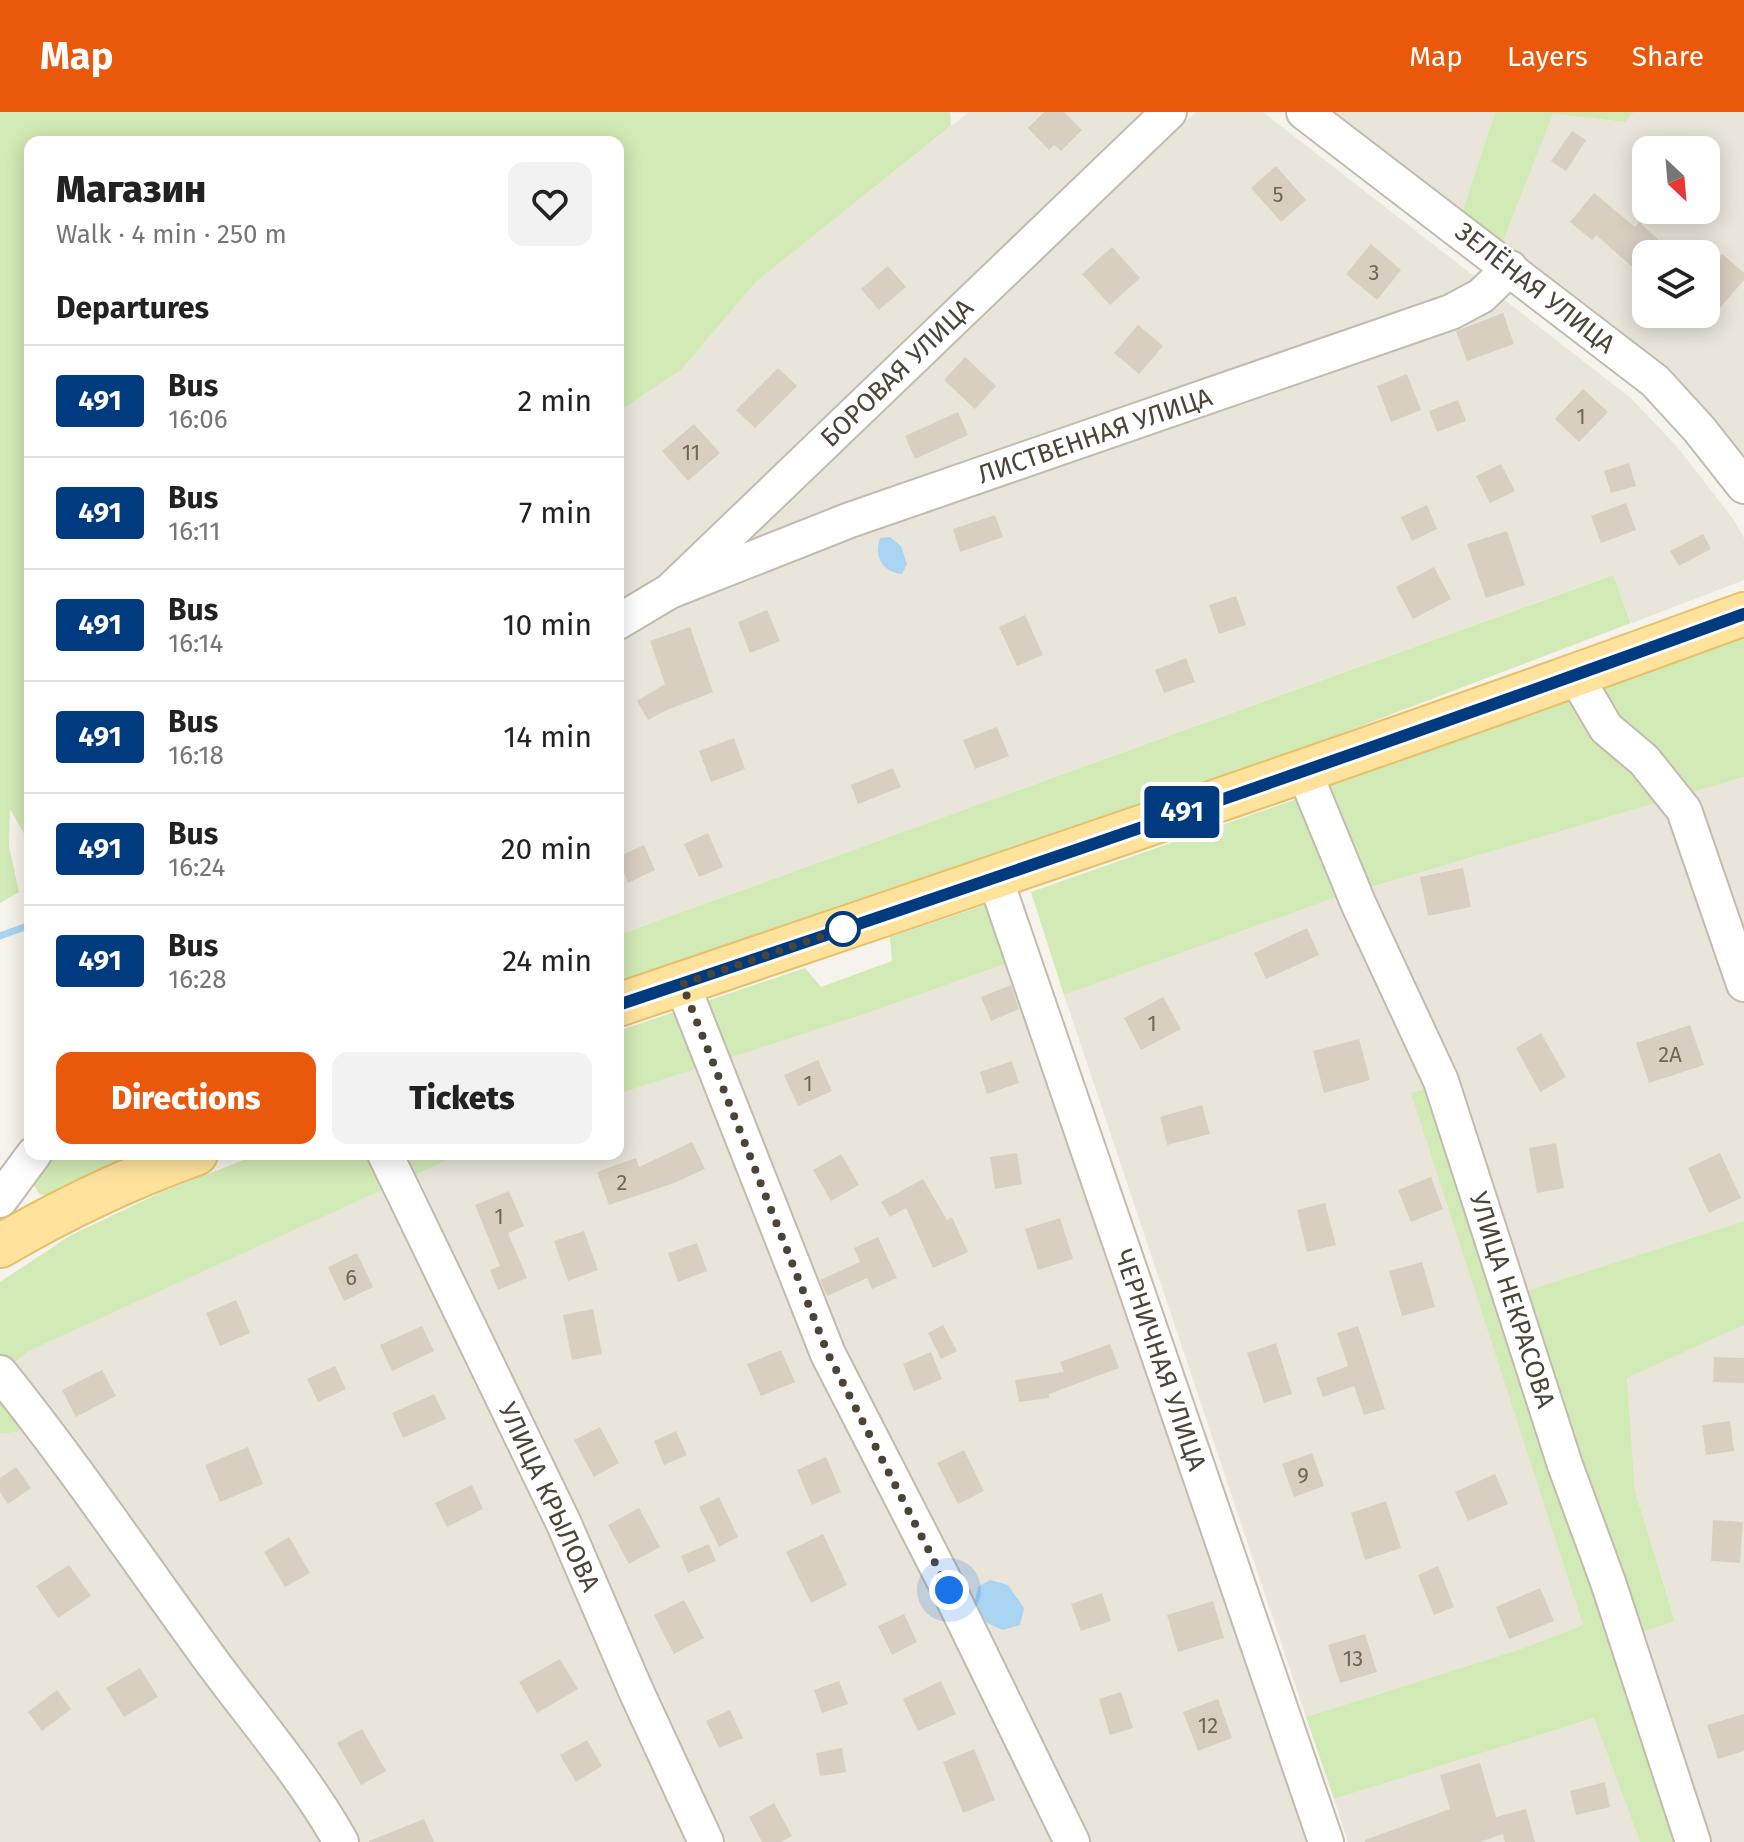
<!DOCTYPE html>
<html lang="en">
<head>
<meta charset="utf-8">
<style>
  :root { --surface:#fff; --page:#f2f2f2; --text:#222; --muted:#767676; --line:#e0e0e0; --accent:#ea580c }
  body { margin:0; font-family:"Fira Sans",sans-serif; background:var(--page); color:var(--text); height:100vh; display:flex; flex-direction:column; font-size:30px; white-space:nowrap }
  * { box-sizing:border-box; margin:0 }
  p { font-size:26px; color:var(--muted) }
  .icon { flex:none; width:44px; height:44px; fill:none; stroke:currentColor; stroke-width:2; stroke-linecap:round; stroke-linejoin:round }
  .map { position:relative; flex:1; overflow:hidden }
  .sheet { position:absolute; left:24px; top:24px; width:600px; height:1024px; display:flex; flex-direction:column; background:var(--surface); border-radius:16px; box-shadow:0 4px 20px #0003 }
  .sheet>* { flex:none }
  .badge { padding:0 16px; border-radius:6px; font-size:28px; line-height:52px }
  .needle { width:52px; rotate:154deg }
  .controls { position:absolute; left:1632px; top:24px; display:grid; gap:16px }
  .controls a { display:grid; place-items:center; width:88px; height:88px; border-radius:16px; background:var(--surface); box-shadow:0 4px 20px #0003; font-size:40px }
  .you { position:absolute; width:40px; height:40px; margin:-20px; border:6px solid #fff; border-radius:50%; background:#1a73e8; box-shadow:0 0 0 12px #1a73e833 }
  .map>.badge { position:absolute; translate:-50% -50%; box-shadow:0 0 0 4px #fff }
  h2 { padding:0 32px; font-size:30px; line-height:72px }
  .round { display:grid; place-items:center; flex:none; width:84px; height:84px; border-radius:16px; background:var(--page) }
  .headline { display:flex; align-items:center; justify-content:space-between; height:136px; padding:0 32px }
  h1 { font-size:38px; font-weight:800; line-height:60px }
  .primary-button { display:flex; gap:16px; margin-top:auto; padding:16px 32px }
  .primary-button a { flex:1; height:92px; border-radius:16px; background:var(--accent); color:#fff; font-size:32px; font-weight:800; line-height:92px; text-align:center }
  .primary-button a+a { background:var(--page); color:var(--text) }
  ul { padding:0; list-style:none }
  li { display:flex; align-items:center; gap:24px; height:112px; padding:0 32px; border-top:2px solid var(--line) }
  li div { flex:1 }
  li b { display:block; font-size:30px }
  li em { font-style:normal }
  li .badge { min-width:88px; font-weight:700; text-align:center }
  header { display:flex; align-items:center; gap:48px; box-sizing:border-box; height:112px; padding:0 40px; background:var(--accent); color:#fff }
  header strong { font-size:38px }
  nav { display:flex; gap:44px; margin-inline-start:auto; font-size:28px }
  .map>svg:first-child { display:block }
</style>
</head>
<body>
<header>
<strong>Map</strong>
<nav><a>Map</a><a>Layers</a><a>Share</a></nav>
</header>
<div class="map">
<svg width="1744" height="1730" viewBox="0 0 1744 1730">
  <rect width="100%" height="100%" fill="#f6f3ec"/>
  <g fill="#eae5da" fill-rule="evenodd">
    <path d="M 969,0 L 1145,0 L 663,464 L 618,492 L 618,300 L 681,258 L 757,169 Z"/>
    <path d="M 1196,0 L 1263,0 L 1632,287 L 1678,336 L 1734,408 L 1744,426 L 1744,468 L 1632,511 L 1612,463 L 618,823 L 618,525 L 675,495 Z"/>
    <path d="M 1324,0 L 1495,0 L 1463,98 Z"/>
    <path d="M 1634,0 L 1744,0 L 1744,351 L 1502,132 L 1553,2 L 1624,10 ZM 1646,38 L 1706,38 L 1706,98 L 1646,98 ZM 1646,142 L 1706,142 L 1706,202 L 1646,202 Z"/>
    <path d="M 1744,665 L 1744,1109 L 1520,1181 L 1361,778 Z"/>
    <path d="M 1345,782 L 1428,976 L 1412,981 L 1583,1513 L 1521,1537 L 1306,1605 L 1064,883 Z"/>
    <path d="M 1008,851 L 1272,1629 L 1310,1730 L 0,1730 L 0,1322 L 17,1320 L 0,1262 L 29,1239 L 461,1042 L 618,1042 L 618,982 L 865,902 Z"/>
    <path d="M 1744,1213 L 1744,1730 L 1706,1730 L 1636,1522 L 1675,1508 L 1635,1379 L 1627,1266 Z"/>
    <path d="M 1594,1606 L 1640,1730 L 1348,1730 L 1334,1687 Z"/>
  </g>
  <g fill="#d2eab5">
    <path d="M 0,0 L 950,0 L 951,14 L 757,169 L 681,258 L 618,300 L 618,30 L 30,30 L 30,732 L 10,697 L 9,734 L 19,780 L 0,791 Z"/>
    <path d="M 1495,0 L 1634,0 L 1625,10 L 1553,2 L 1502,132 L 1463,98 Z"/>
    <path d="M 1613,463 L 1631,511 L 1295,639 L 618,871 L 618,823 Z"/>
    <path d="M 1744,523 L 1744,665 L 1361,778 L 1319,677 Z"/>
    <path d="M 1305,684 L 1345,782 L 1064,883 L 1031,780 Z"/>
    <path d="M 988,792 L 1008,851 L 865,902 L 618,982 L 618,919 L 805,856 L 821,875 L 892,849 L 890,825 Z"/>
    <path d="M 1428,976 L 1679,1730 L 1640,1730 L 1594,1606 L 1334,1687 L 1306,1605 L 1521,1537 L 1583,1513 L 1411,981 Z"/>
    <path d="M 45,1042 L 136,1042 L 112,1052 L 51,1085 L 39,1082 L 32,1069 Z"/>
    <path d="M 259,1042 L 461,1042 L 29,1239 L 0,1262 L 33,1307 L 17,1320 L 0,1322 L 0,1170 L 71,1123 L 162,1080 Z"/>
    <path d="M 1744,1109 L 1744,1213 L 1627,1266 L 1635,1379 L 1675,1509 L 1636,1522 L 1520,1181 Z"/>
  </g>
  <g fill="#a9d4f2">
    <path d="M 890,425 L 901,434 L 907,452 L 902,462 C 882,460 874,445 880,426 Z"/>
    <path d="M 990,1468 L 1008,1473 L 1024,1496 L 1020,1513 L 1003,1518 L 987,1511 L 974,1493 L 978,1475 Z"/>
  </g>
  <g fill="none" stroke-linecap="round" stroke-linejoin="round">
    <path stroke="#a9d4f2" stroke-width="7" d="M 0,824 L 30,813"/>
  </g>
  <g fill="#d8cfc1">
    <path d="M 1044,0 L 1064,0 L 1082,18 L 1061,39 L 1054,33 L 1049,38 L 1028,16 Z"/>
    <path d="M 1572,19 L 1586,28 L 1566,59 L 1551,49 Z"/>
    <path d="M 1276,54 L 1306,88 L 1281,110 L 1251,76 Z"/>
    <path d="M 1594,81 L 1635,115 L 1639,110 L 1674,142 L 1646,142 L 1646,167 L 1596,123 L 1592,128 L 1570,110 Z"/>
    <path d="M 1371,132 L 1401,158 L 1377,188 L 1346,162 Z"/>
    <path d="M 1112,135 L 1140,166 L 1110,193 L 1082,162 Z"/>
    <path d="M 1722,142 L 1744,161 L 1744,168 L 1706,212 L 1706,160 Z"/>
    <path d="M 888,154 L 906,175 L 879,198 L 861,177 Z"/>
    <path d="M 1503,201 L 1514,232 L 1467,249 L 1456,219 Z"/>
    <path d="M 1138,213 L 1163,234 L 1139,262 L 1114,241 Z"/>
    <path d="M 965,245 L 996,274 L 975,297 L 944,268 Z"/>
    <path d="M 778,256 L 797,274 L 755,316 L 736,298 Z"/>
    <path d="M 1407,262 L 1421,298 L 1391,310 L 1377,274 Z"/>
    <path d="M 1583,277 L 1608,300 L 1579,330 L 1555,307 Z"/>
    <path d="M 1458,288 L 1466,309 L 1437,320 L 1429,299 Z"/>
    <path d="M 958,300 L 968,323 L 915,347 L 905,324 Z"/>
    <path d="M 694,312 L 720,341 L 688,369 L 662,339 Z"/>
    <path d="M 1629,351 L 1636,374 L 1611,381 L 1604,359 Z"/>
    <path d="M 1501,352 L 1515,379 L 1490,391 L 1476,364 Z"/>
    <path d="M 1626,391 L 1636,418 L 1601,431 L 1591,404 Z"/>
    <path d="M 1427,393 L 1437,417 L 1412,429 L 1401,405 Z"/>
    <path d="M 995,403 L 1003,425 L 960,440 L 953,417 Z"/>
    <path d="M 1507,419 L 1525,473 L 1486,486 L 1467,432 Z"/>
    <path d="M 1703,422 L 1711,437 L 1679,454 L 1670,439 Z"/>
    <path d="M 1434,455 L 1451,487 L 1413,507 L 1396,475 Z"/>
    <path d="M 1236,484 L 1246,513 L 1219,522 L 1209,493 Z"/>
    <path d="M 767,498 L 780,529 L 750,541 L 738,510 Z"/>
    <path d="M 1025,503 L 1043,543 L 1017,554 L 999,515 Z"/>
    <path d="M 690,515 L 713,580 L 667,598 L 648,608 L 637,589 L 665,572 L 650,529 Z"/>
    <path d="M 1186,546 L 1195,570 L 1164,581 L 1155,558 Z"/>
    <path d="M 997,615 L 1009,644 L 975,657 L 963,628 Z"/>
    <path d="M 734,626 L 745,657 L 711,670 L 699,639 Z"/>
    <path d="M 893,656 L 901,675 L 858,692 L 851,673 Z"/>
    <path d="M 708,721 L 723,755 L 699,765 L 684,732 Z"/>
    <path d="M 644,733 L 655,758 L 628,771 L 618,745 Z"/>
    <path d="M 1463,756 L 1471,795 L 1428,804 L 1420,765 Z"/>
    <path d="M 1307,816 L 1319,843 L 1266,867 L 1254,841 Z"/>
    <path d="M 1011,873 L 1019,897 L 991,909 L 981,885 Z"/>
    <path d="M 1163,885 L 1181,917 L 1141,938 L 1124,906 Z"/>
    <path d="M 1690,913 L 1704,953 L 1649,971 L 1636,931 Z"/>
    <path d="M 1541,921 L 1566,965 L 1540,980 L 1516,936 Z"/>
    <path d="M 1359,927 L 1370,968 L 1324,981 L 1313,939 Z"/>
    <path d="M 818,948 L 832,979 L 798,994 L 784,963 Z"/>
    <path d="M 1012,949 L 1019,971 L 987,982 L 980,960 Z"/>
    <path d="M 1202,993 L 1210,1022 L 1167,1033 L 1160,1005 Z"/>
    <path d="M 692,1030 L 705,1057 L 674,1071 L 609,1093 L 597,1060 L 636,1046 L 639,1055 Z"/>
    <path d="M 1556,1031 L 1564,1076 L 1537,1081 L 1529,1036 Z"/>
    <path d="M 1017,1041 L 1022,1072 L 995,1077 L 990,1045 Z"/>
    <path d="M 1720,1041 L 1741,1086 L 1709,1101 L 1688,1056 Z"/>
    <path d="M 841,1042 L 859,1073 L 831,1089 L 813,1058 Z"/>
    <path d="M 1431,1065 L 1443,1097 L 1411,1110 L 1398,1078 Z"/>
    <path d="M 923,1067 L 947,1108 L 952,1105 L 968,1140 L 933,1156 L 906,1096 L 890,1105 L 881,1090 Z"/>
    <path d="M 509,1079 L 524,1114 L 508,1121 L 527,1166 L 498,1178 L 490,1158 L 500,1154 L 475,1093 Z"/>
    <path d="M 1325,1091 L 1336,1133 L 1307,1140 L 1297,1098 Z"/>
    <path d="M 1060,1106 L 1073,1147 L 1038,1158 L 1025,1117 Z"/>
    <path d="M 584,1119 L 598,1158 L 568,1169 L 554,1129 Z"/>
    <path d="M 878,1125 L 897,1166 L 872,1177 L 867,1166 L 827,1184 L 820,1168 L 860,1150 L 854,1136 Z"/>
    <path d="M 697,1131 L 707,1159 L 678,1170 L 668,1141 Z"/>
    <path d="M 357,1141 L 373,1175 L 344,1189 L 328,1155 Z"/>
    <path d="M 1422,1150 L 1435,1195 L 1402,1204 L 1389,1159 Z"/>
    <path d="M 236,1188 L 250,1221 L 220,1234 L 206,1201 Z"/>
    <path d="M 593,1197 L 602,1242 L 572,1248 L 563,1203 Z"/>
    <path d="M 943,1213 L 957,1239 L 941,1247 L 928,1221 Z"/>
    <path d="M 422,1214 L 434,1239 L 392,1259 L 380,1233 Z"/>
    <path d="M 1358,1214 L 1385,1297 L 1364,1303 L 1354,1274 L 1323,1285 L 1316,1266 L 1348,1254 L 1337,1221 Z"/>
    <path d="M 1276,1231 L 1292,1282 L 1264,1291 L 1247,1241 Z"/>
    <path d="M 1110,1232 L 1119,1256 L 1049,1282 L 1049,1286 L 1019,1290 L 1015,1268 L 1064,1260 L 1060,1250 Z"/>
    <path d="M 781,1238 L 795,1270 L 761,1284 L 747,1252 Z"/>
    <path d="M 931,1240 L 942,1267 L 914,1279 L 903,1252 Z"/>
    <path d="M 1714,1245 L 1744,1246 L 1744,1271 L 1713,1270 Z"/>
    <path d="M 335,1254 L 346,1277 L 318,1290 L 307,1267 Z"/>
    <path d="M 102,1258 L 116,1284 L 76,1305 L 62,1278 Z"/>
    <path d="M 434,1282 L 446,1307 L 403,1326 L 392,1301 Z"/>
    <path d="M 1730,1309 L 1734,1339 L 1706,1343 L 1702,1313 Z"/>
    <path d="M 600,1315 L 619,1351 L 594,1365 L 574,1328 Z"/>
    <path d="M 676,1319 L 687,1343 L 664,1353 L 654,1329 Z"/>
    <path d="M 248,1335 L 263,1372 L 220,1390 L 205,1353 Z"/>
    <path d="M 964,1338 L 984,1379 L 958,1392 L 937,1351 Z"/>
    <path d="M 1312,1341 L 1324,1374 L 1294,1385 L 1282,1352 Z"/>
    <path d="M 826,1345 L 841,1380 L 812,1393 L 797,1358 Z"/>
    <path d="M 16,1355 L 31,1376 L 8,1392 L 0,1380 L 0,1366 Z"/>
    <path d="M 1495,1362 L 1508,1392 L 1468,1409 L 1455,1380 Z"/>
    <path d="M 472,1373 L 483,1397 L 447,1415 L 435,1391 Z"/>
    <path d="M 719,1385 L 738,1425 L 719,1435 L 699,1395 Z"/>
    <path d="M 1386,1389 L 1401,1436 L 1365,1448 L 1351,1401 Z"/>
    <path d="M 639,1396 L 660,1435 L 629,1452 L 608,1413 Z"/>
    <path d="M 1713,1408 L 1743,1410 L 1740,1451 L 1711,1449 Z"/>
    <path d="M 823,1422 L 847,1473 L 811,1491 L 786,1440 Z"/>
    <path d="M 289,1425 L 310,1461 L 285,1475 L 264,1440 Z"/>
    <path d="M 709,1432 L 716,1449 L 688,1461 L 681,1444 Z"/>
    <path d="M 69,1453 L 91,1484 L 58,1506 L 36,1474 Z"/>
    <path d="M 1438,1454 L 1454,1495 L 1434,1503 L 1418,1463 Z"/>
    <path d="M 1540,1476 L 1554,1509 L 1509,1527 L 1496,1495 Z"/>
    <path d="M 1102,1481 L 1111,1509 L 1081,1519 L 1071,1492 Z"/>
    <path d="M 684,1488 L 704,1526 L 674,1542 L 654,1503 Z"/>
    <path d="M 1213,1489 L 1224,1526 L 1178,1540 L 1167,1503 Z"/>
    <path d="M 904,1502 L 917,1530 L 892,1543 L 878,1514 Z"/>
    <path d="M 1365,1522 L 1377,1560 L 1340,1571 L 1328,1533 Z"/>
    <path d="M 560,1547 L 578,1577 L 537,1601 L 519,1570 Z"/>
    <path d="M 140,1556 L 158,1585 L 124,1605 L 106,1576 Z"/>
    <path d="M 839,1569 L 848,1592 L 822,1601 L 814,1578 Z"/>
    <path d="M 941,1569 L 956,1602 L 918,1619 L 903,1587 Z"/>
    <path d="M 57,1578 L 71,1597 L 42,1619 L 28,1600 Z"/>
    <path d="M 1121,1580 L 1133,1616 L 1110,1623 L 1099,1587 Z"/>
    <path d="M 1218,1587 L 1232,1626 L 1198,1639 L 1183,1600 Z"/>
    <path d="M 730,1598 L 743,1626 L 719,1636 L 706,1609 Z"/>
    <path d="M 1744,1602 L 1744,1639 L 1718,1647 L 1707,1613 Z"/>
    <path d="M 362,1617 L 386,1659 L 361,1673 L 337,1631 Z"/>
    <path d="M 587,1628 L 602,1654 L 576,1670 L 560,1643 Z"/>
    <path d="M 842,1636 L 846,1660 L 820,1664 L 816,1641 Z"/>
    <path d="M 974,1637 L 995,1688 L 963,1701 L 943,1650 Z"/>
    <path d="M 1480,1651 L 1496,1705 L 1526,1697 L 1535,1730 L 1505,1730 L 1503,1722 L 1480,1730 L 1365,1730 L 1365,1728 L 1450,1697 L 1440,1663 Z"/>
    <path d="M 1605,1670 L 1610,1695 L 1576,1703 L 1570,1679 Z"/>
    <path d="M 774,1691 L 792,1724 L 781,1730 L 762,1730 L 749,1705 Z"/>
    <path d="M 424,1707 L 434,1730 L 369,1730 L 369,1729 Z"/>
  </g>
  <g fill="none" stroke-linecap="round" stroke-linejoin="round">
    <defs>
      <g id="minor">
        <path d="M 1304,0 L 1655,269 L 1699,317 L 1744,374"/>
        <path d="M 670,479 L 850,408 L 1451,200 L 1481,184 L 1510,156"/>
        <path d="M 618,510 L 670,479 L 1169,0"/>
        <path d="M 1579,563 L 1582,575 L 1606,616 L 1644,648 L 1684,698 L 1744,872"/>
        <path d="M 1303,657 L 1359,793 L 1441,969 L 1565,1353 L 1608,1470 L 1693,1730"/>
        <path d="M 995,766 L 1326,1730"/>
        <path d="M 682,872 L 828,1242 L 949,1478 L 1072,1730"/>
        <path d="M 385,1042 L 564,1412 L 636,1579 L 706,1730"/>
        <path d="M 0,1088 L 34,1042"/>
        <path d="M 0,1261 C 74,1353 140,1451 210,1547 C 254,1607 304,1664 341,1730"/>
      </g>
      <g id="major">
        <path d="M 618,893 C 994,765 1371,639 1744,502"/>
        <path d="M 0,1134 C 62,1098 128,1066 196,1042"/>
      </g>
    </defs>
    <use href="#minor" stroke="#c2bbae" stroke-width="38"/>
    <use href="#major" stroke="#e6c16a" stroke-width="46"/>
    <use href="#minor" stroke="#fff" stroke-width="34"/>
    <use href="#major" stroke="#ffe39c" stroke-width="42"/>
  </g>
  <g fill="none" stroke-linecap="round" stroke-linejoin="round">
    <defs>
      <path id="line" d="M 618,893 C 995,767 1371,638 1744,502"/>
    </defs>
    <use href="#line" stroke="#fff" stroke-width="18"/>
    <use href="#line" stroke="#003b80" stroke-width="12"/>
    <path stroke="#4b4439" stroke-width="8" stroke-dasharray="0 14.4" d="M 843,817 L 852,814 L 682,872 L 828,1242 L 949,1478"/>
  </g>
  <circle fill="#fff" stroke="#003b80" stroke-width="4" cx="843" cy="817" r="16"/>
  <g text-anchor="middle" dominant-baseline="central" stroke-width="6" stroke-linejoin="round" paint-order="stroke">
    <g font-size="22" fill="#6e675b">
      <text x="1278" y="82">5</text>
      <text x="1374" y="160">3</text>
      <text x="1581" y="304">1</text>
      <text x="691" y="340">11</text>
      <text x="1152" y="911">1</text>
      <text x="1670" y="942">2А</text>
      <text x="808" y="971">1</text>
      <text x="622" y="1070">2</text>
      <text x="499" y="1104">1</text>
      <text x="351" y="1165">6</text>
      <text x="1303" y="1363">9</text>
      <text x="1353" y="1546">13</text>
      <text x="1208" y="1613">12</text>
    </g>
    <g font-size="26" fill="#4b4439" stroke="#fff">
      <text transform="translate(1535 176) rotate(38)">ЗЕЛЁНАЯ УЛИЦА</text>
      <text transform="translate(897 261) rotate(-44)">БОРОВАЯ УЛИЦА</text>
      <text transform="translate(1095 324) rotate(-19)">ЛИСТВЕННАЯ УЛИЦА</text>
      <text transform="translate(1512 1188) rotate(72)">УЛИЦА НЕКРАСОВА</text>
      <text transform="translate(1160 1248) rotate(71)">ЧЕРНИЧНАЯ УЛИЦА</text>
      <text transform="translate(549 1385) rotate(65)">УЛИЦА КРЫЛОВА</text>
    </g>
  </g>
</svg>
<div class="controls">
<a><svg class="needle" viewBox="-14 -14 28 28"><path d="M0-13l5 13h-10z" fill="#e53935"/><path d="M0 13l5-13h-10z" fill="#767676"/></svg></a>
<a><svg class="icon" aria-label="layers" viewBox="0 0 24 24"><path d="M12 4l9 5-9 5-9-5zM3 14l9 5 9-5"/></svg></a>
</div>
<div class="you" style="left:949px;top:1478px"></div>
<b class="badge" style="left:1182px;top:700px;background:#003b80;color:#fff">491</b>
<section class="sheet">
<div class="headline"><div><h1>Магазин</h1><p>Walk · 4 min · 250 m</p></div><a class="round"><svg class="icon" aria-label="heart" viewBox="0 0 24 24"><path d="M12 20l-8-8c-3-5 5-10 8-4 3-6 11-1 8 4z"/></svg></a></div>
<h2>Departures</h2>
<ul>
<li><span class="badge" style="background:#003b80;color:#fff">491</span><div><b>Bus</b><p>16:06</p></div><em>2 min</em></li>
<li><span class="badge" style="background:#003b80;color:#fff">491</span><div><b>Bus</b><p>16:11</p></div><em>7 min</em></li>
<li><span class="badge" style="background:#003b80;color:#fff">491</span><div><b>Bus</b><p>16:14</p></div><em>10 min</em></li>
<li><span class="badge" style="background:#003b80;color:#fff">491</span><div><b>Bus</b><p>16:18</p></div><em>14 min</em></li>
<li><span class="badge" style="background:#003b80;color:#fff">491</span><div><b>Bus</b><p>16:24</p></div><em>20 min</em></li>
<li><span class="badge" style="background:#003b80;color:#fff">491</span><div><b>Bus</b><p>16:28</p></div><em>24 min</em></li>
</ul>
<div class="primary-button"><a>Directions</a><a>Tickets</a></div>
</section>
</div>
</body>
</html>
